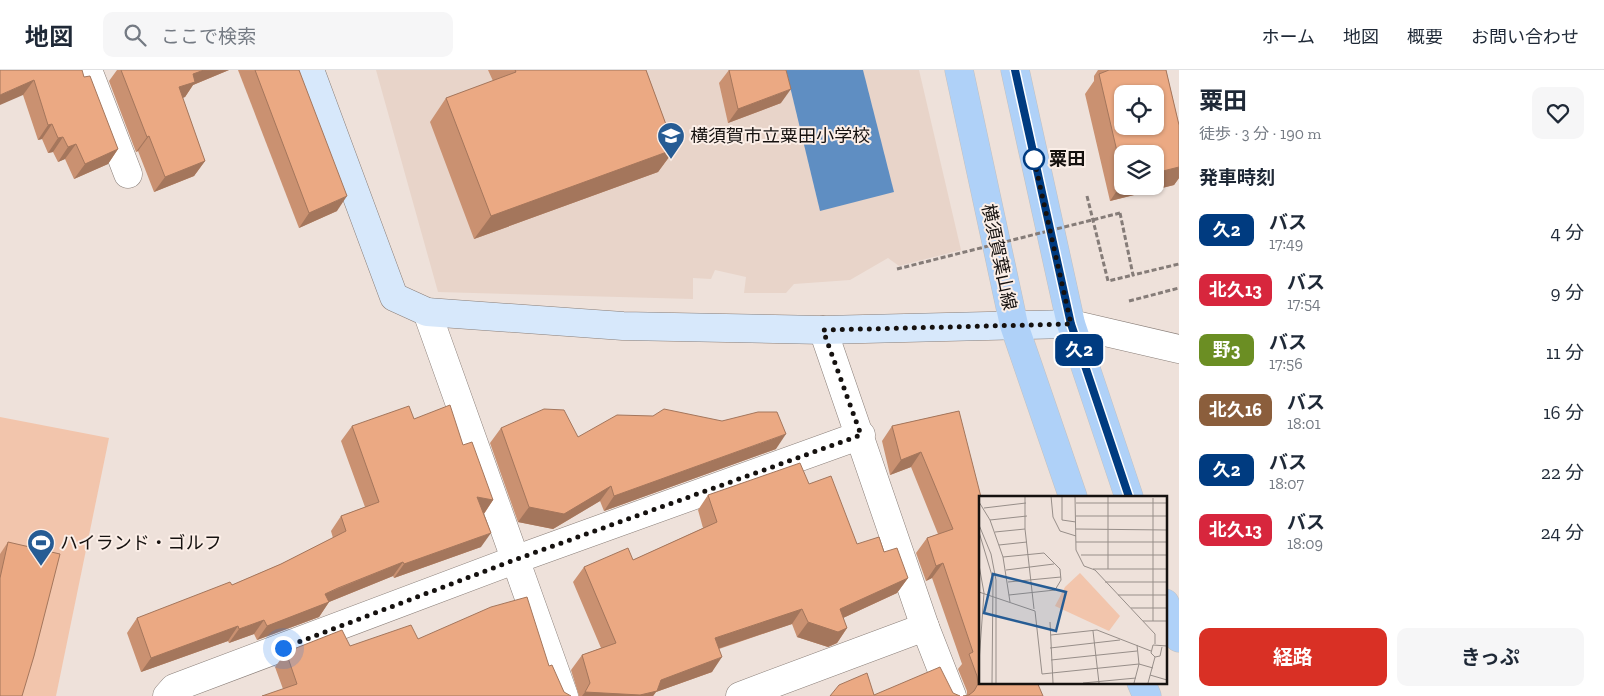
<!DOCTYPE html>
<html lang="ja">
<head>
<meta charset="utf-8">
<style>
  :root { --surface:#fff; --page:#f6f6f7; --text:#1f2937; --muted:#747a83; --line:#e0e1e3; --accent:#d93025 }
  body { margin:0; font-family:"Zilla Slab","Noto Sans JP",serif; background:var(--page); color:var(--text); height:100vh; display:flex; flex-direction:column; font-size:19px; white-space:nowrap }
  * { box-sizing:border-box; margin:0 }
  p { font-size:16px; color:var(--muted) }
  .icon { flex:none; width:28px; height:28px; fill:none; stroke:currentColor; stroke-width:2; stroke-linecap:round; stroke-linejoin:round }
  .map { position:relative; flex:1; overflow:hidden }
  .sheet { display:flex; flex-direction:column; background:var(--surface); width:425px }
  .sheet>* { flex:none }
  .badge { padding:0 10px; border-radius:8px; font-size:18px; line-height:32px }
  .fabs { position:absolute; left:1114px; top:15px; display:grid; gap:10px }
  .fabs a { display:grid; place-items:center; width:50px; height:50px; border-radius:10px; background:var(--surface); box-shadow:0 1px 4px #0004; font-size:25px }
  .you { position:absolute; width:25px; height:25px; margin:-12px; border:4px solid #fff; border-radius:50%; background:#1a73e8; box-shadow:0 0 0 8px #1a73e833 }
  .map>.badge { position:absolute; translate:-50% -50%; box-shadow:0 0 0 2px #fff }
  h2 { padding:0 20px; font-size:19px; line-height:45px }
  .round { display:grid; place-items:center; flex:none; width:52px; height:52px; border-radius:10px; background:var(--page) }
  .overview { display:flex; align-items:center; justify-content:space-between; height:85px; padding:0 20px }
  h1 { font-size:24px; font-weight:700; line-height:38px }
  .action { display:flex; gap:10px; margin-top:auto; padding:10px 20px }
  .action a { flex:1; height:58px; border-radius:10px; background:var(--accent); color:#fff; font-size:20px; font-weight:700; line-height:58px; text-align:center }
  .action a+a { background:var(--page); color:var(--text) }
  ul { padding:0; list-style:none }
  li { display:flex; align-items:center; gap:15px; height:60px; padding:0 20px }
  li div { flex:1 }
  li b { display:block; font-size:19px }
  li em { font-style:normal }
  li .badge { min-width:55px; font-weight:700; text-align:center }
  header { display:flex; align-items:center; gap:30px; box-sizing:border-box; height:70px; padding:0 25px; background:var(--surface); border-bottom:1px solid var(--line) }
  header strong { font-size:24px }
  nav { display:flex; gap:28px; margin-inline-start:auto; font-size:18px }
  .search { width:350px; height:45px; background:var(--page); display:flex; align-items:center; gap:12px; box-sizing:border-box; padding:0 18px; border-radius:10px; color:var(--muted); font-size:19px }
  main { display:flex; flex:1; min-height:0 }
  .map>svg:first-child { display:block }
</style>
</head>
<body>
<header>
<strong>地図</strong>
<div class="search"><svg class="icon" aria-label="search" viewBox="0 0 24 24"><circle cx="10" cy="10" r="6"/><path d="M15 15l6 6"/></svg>ここで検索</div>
<nav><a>ホーム</a><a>地図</a><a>概要</a><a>お問い合わせ</a></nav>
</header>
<main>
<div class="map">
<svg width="1179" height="626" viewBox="0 0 1179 626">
  <rect width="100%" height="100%" fill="#eee1da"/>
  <path fill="#e8d4c9" d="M 376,0 L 919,0 L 961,180 L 899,196 L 888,188 L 850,210 L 794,214 L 786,223 L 744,223 L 746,207 L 715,200 L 711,209 L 693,208 L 693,229 L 438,222 Z"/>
  <path fill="#f2c5ac" d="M 0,347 L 109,368 L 56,626 L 0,626 Z"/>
  <path fill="#5f8ec2" d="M 786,0 L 863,0 L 894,122 L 820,141 Z"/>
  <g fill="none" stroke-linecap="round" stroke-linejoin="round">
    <defs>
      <g id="street">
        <path d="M 88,0 L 128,104"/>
        <path d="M 427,242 L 564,626"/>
        <path d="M 1071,254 L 1179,279"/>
        <path d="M 823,260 L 925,557 L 952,626"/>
        <path d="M 167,626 L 174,618 L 517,489 L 861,365"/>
        <path d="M 740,626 L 925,557"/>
      </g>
      <path id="secondary" d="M 310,0 L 394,227 L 427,242 L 623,256 L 823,260 L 1071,254"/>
      <g id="primary">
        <path d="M 959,0 L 1014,255 L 1073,427"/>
        <path d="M 1015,0 L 1071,254 L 1129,427"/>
        <path d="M 1165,533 L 1179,568"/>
        <path d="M 1141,612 L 1147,626"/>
      </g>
    </defs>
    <use href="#street" stroke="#897e78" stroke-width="29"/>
    <use href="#secondary" stroke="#897e78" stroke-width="29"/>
    <use href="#primary" stroke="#c2c1c1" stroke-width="29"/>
    <g stroke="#857c78" stroke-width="3" stroke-dasharray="5 2.5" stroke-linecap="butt">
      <path d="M 1087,126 L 1108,211 L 1133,205"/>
      <path d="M 1120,143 L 1133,205 L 1179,194"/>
      <path d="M 1129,231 L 1179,218"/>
    </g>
    <use href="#street" stroke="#fff" stroke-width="28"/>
    <use href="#secondary" stroke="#d7e8fb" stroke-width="28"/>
    <use href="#primary" stroke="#afd1f8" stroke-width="28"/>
    <path stroke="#857c78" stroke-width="3" stroke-dasharray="5 2.5" stroke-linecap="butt" d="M 897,199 L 1120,143"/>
  </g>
  <g fill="#ca9171" fill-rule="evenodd">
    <path d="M 0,0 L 84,7 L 118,79 L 108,94 L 74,109 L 65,89 L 58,92 L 53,82 L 48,83 L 42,69 L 38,70 L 23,25 Z"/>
    <path d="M 117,0 L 229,0 L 193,15 L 185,27 L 182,28 L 205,91 L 194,106 L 154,122 L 138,81 L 136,82 L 109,11 Z"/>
    <path d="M 238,0 L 299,0 L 337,141 L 299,158 Z"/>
    <path d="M 488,0 L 646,0 L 675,79 L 658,102 L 474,169 L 430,52 L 446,28 L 493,11 Z"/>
    <path d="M 729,0 L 781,33 L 728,53 L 719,13 Z"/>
    <path d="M 1098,0 L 1166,0 L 1179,55 L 1179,108 L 1174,115 L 1110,131 L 1085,24 L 1094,11 L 1094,6 ZM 1122,84 L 1155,116 L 1122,116 Z"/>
    <path d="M 959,341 L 980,612 L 1043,626 L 967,625 L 967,621 L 958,599 L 962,594 L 932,508 L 926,511 L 916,483 L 927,468 L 938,464 L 911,397 L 890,405 L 882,371 L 892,356 Z"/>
    <path d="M 414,349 L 463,375 L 493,430 L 484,444 L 481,477 L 394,508 L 393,506 L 329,532 L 319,547 L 257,570 L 254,564 L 229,573 L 228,571 L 141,602 L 127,563 L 137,548 L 232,515 L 281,494 L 333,468 L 331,461 L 341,446 L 365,437 L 341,371 L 352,356 Z"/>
    <path d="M 501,358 L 578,367 L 776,379 L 604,441 L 600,431 L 553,459 L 518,452 L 490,373 Z"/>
    <path d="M 809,414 L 857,474 L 884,482 L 908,508 L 897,523 L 843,548 L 847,558 L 837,573 L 828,577 L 797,567 L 792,554 L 719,579 L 712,602 L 656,622 L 653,626 L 579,626 L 571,600 L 582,585 L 601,578 L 573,512 L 584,497 L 633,490 L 703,458 L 698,440 L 708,425 Z"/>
    <path d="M 8,472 L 0,626 L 0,484 Z"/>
    <path d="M 418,569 L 549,596 L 564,622 L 283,619 L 275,597 L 286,582 L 350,576 Z"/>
  </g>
  <g fill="#a4765c">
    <path d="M 204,0 L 229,0 L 193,15 L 185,27 L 168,33 L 179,17 L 193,4 Z"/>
    <path d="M 34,10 L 23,25 L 0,35 L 0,25 Z"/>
    <path d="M 791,19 L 781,33 L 728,53 L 738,39 Z"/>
    <path d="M 52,54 L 42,69 L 38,70 L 48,55 Z"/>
    <path d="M 149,66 L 138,81 L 136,82 L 147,67 Z"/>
    <path d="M 63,67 L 53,82 L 48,83 L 58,68 Z"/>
    <path d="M 76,74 L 65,89 L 58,92 L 68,77 Z"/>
    <path d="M 118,79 L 108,94 L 74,109 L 85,94 Z"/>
    <path d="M 675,79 L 658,102 L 474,169 L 491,146 Z"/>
    <path d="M 205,91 L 194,106 L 154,122 L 165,107 Z"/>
    <path d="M 1179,97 L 1179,108 L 1174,115 L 1110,131 L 1122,113 L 1122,116 L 1155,116 L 1155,103 Z"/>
    <path d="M 347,126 L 337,141 L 299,158 L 309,143 Z"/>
    <path d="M 786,364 L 776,379 L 604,441 L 614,426 Z"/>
    <path d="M 921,382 L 911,397 L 890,405 L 901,390 Z"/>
    <path d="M 611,416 L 600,431 L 553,459 L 518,452 L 529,437 Z"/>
    <path d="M 477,427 L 493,430 L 483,445 Z"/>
    <path d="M 491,463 L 481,477 L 394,508 L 404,494 Z"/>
    <path d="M 403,492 L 393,506 L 329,532 L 319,547 L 257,570 L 267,556 L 325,524 Z"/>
    <path d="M 943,493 L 932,508 L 926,511 L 936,496 Z"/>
    <path d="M 908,508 L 897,523 L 830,554 L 840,539 Z"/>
    <path d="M 802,539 L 792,554 L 705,583 L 715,568 Z"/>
    <path d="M 264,550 L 254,564 L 229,573 L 239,559 Z"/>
    <path d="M 808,552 L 847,558 L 837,573 L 828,577 L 797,567 Z"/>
    <path d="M 238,556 L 228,571 L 141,602 L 151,588 Z"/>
    <path d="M 722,587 L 712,602 L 656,622 L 653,626 L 582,626 L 585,622 L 661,610 Z"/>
  </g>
  <g fill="#eba983" stroke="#a4765c" fill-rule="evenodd">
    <path d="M 0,0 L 82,0 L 84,7 L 90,6 L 118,79 L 85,94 L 76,74 L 68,77 L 63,67 L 58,68 L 52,54 L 48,55 L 34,10 L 0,25 Z"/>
    <path d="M 121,0 L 204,0 L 193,4 L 195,12 L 179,17 L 205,91 L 165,107 L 149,66 L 147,67 Z"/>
    <path d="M 255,0 L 299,0 L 347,126 L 309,143 Z"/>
    <path d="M 515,0 L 646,0 L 675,79 L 491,146 L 446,28 L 516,2 Z"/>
    <path d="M 729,0 L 786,0 L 791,19 L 738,39 Z"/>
    <path d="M 1109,0 L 1166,0 L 1179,55 L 1179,97 L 1155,103 L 1155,84 L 1122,84 L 1122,103 L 1099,4 ZM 1122,24 L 1155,24 L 1155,56 L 1122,56 Z"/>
    <path d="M 450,335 L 463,375 L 472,372 L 493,430 L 477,427 L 491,463 L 404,494 L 403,492 L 338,518 L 325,524 L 329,532 L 267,556 L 264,550 L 239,559 L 238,556 L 151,588 L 137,548 L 230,512 L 232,515 L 281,494 L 346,461 L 341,446 L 379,432 L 352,356 L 409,336 L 414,349 Z"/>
    <path d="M 544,339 L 564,340 L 578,367 L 617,345 L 653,346 L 664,339 L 722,351 L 758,342 L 777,342 L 786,364 L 614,426 L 611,416 L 564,444 L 529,437 L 501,358 Z"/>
    <path d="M 959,341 L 981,427 L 980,427 L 980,612 L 1037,612 L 1043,626 L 963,626 L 969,625 L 974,621 L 978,614 L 977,606 L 969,584 L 973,582 L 943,493 L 936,496 L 927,468 L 953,459 L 921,382 L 901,390 L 892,356 Z"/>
    <path d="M 800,393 L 809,414 L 831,406 L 857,474 L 879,467 L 884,482 L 897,478 L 908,508 L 840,539 L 847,558 L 838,562 L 808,552 L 802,539 L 715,568 L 722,587 L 661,610 L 657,621 L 640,625 L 585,622 L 590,613 L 582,585 L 616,573 L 584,497 L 628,478 L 633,490 L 717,452 L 708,425 Z"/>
    <path d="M 8,472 L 60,484 L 34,586 L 22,626 L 0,626 L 0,508 Z"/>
    <path d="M 527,527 L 549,596 L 552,595 L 564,622 L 571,626 L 262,626 L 297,614 L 286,582 L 342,560 L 350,576 L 411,555 L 418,569 L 491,537 Z"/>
    <path d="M 940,597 L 953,623 L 960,626 L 830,626 L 839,615 L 867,603 L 874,625 Z"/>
  </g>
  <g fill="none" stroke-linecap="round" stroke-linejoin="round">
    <defs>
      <path id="line" d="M 1015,0 L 1071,254 L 1129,427"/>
    </defs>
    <use href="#line" stroke="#fff" stroke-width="11"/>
    <use href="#line" stroke="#003b80" stroke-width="8"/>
    <path stroke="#15110f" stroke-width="5" stroke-dasharray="0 9" d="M 283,578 L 517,489 L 861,365 L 823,260 L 1071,254 L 1034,89"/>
  </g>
  <defs>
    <symbol id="school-pin" viewBox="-11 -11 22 30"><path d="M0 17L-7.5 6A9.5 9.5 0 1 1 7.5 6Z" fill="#265c94" stroke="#fbeee7"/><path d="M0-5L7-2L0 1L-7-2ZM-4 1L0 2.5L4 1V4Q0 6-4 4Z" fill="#fff"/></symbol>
    <symbol id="stadium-pin" viewBox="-11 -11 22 30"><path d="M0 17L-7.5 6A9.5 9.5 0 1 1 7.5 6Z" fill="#265c94" stroke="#fbeee7"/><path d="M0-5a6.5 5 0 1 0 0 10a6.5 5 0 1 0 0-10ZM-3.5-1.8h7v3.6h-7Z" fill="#fff"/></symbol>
  </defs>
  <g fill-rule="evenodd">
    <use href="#school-pin" x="655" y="50" width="32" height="43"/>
    <use href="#stadium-pin" x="25" y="457" width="32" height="43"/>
  </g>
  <circle fill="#fff" stroke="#003b80" stroke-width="2.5" cx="1034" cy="89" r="10"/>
  <g text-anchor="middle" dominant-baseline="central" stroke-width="4" stroke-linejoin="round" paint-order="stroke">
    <g font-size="18" fill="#15110f" stroke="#fbeee7" text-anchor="start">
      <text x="690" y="66">横須賀市立粟田小学校</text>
      <text x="60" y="473">ハイランド・ゴルフ</text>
    </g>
    <g font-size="18" font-weight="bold" fill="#15110f" stroke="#fbeee7" text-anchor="start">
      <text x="1049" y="89">粟田</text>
    </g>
    <g font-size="18" fill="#15110f" stroke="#fbeee7">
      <text transform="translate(999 187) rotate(78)">横須賀葉山線</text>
    </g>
  </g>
  <g transform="translate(979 426)">
    <rect width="188" height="188" fill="#eee1da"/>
    <path d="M 101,77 L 141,120 L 130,135 L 76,110 L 86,91 Z" fill="#f2c5ac"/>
    <path fill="none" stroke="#978e89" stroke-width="1" d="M 46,0 L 46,33 L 55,113M 72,0 L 74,21 L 81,35 L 97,40M 83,0 L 83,24 L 97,26M 96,0 L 97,54 L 105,70 L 116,74 L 176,138 L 176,148M 129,0 L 129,73M 0,6 L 11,24 L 24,61 L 31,106M 97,7 L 188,7M 5,12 L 47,7M 97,20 L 188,20M 11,24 L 48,20M 0,29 L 12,58 L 17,84 L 17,187M 97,33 L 188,34M 0,36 L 14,83 L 13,187M 16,36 L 46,33M 97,46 L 188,46M 20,49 L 48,46M 102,59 L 188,59M 24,61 L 65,57 L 81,73 L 82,84 L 76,94 L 30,99M 0,69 L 5,97 L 0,166M 114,73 L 188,73M 27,74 L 75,68M 29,86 L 82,81M 126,86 L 188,86M 0,96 L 56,115 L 63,178 L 160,168 L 174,172M 139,99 L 188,99M 152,112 L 188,112M 164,125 L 188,125M 174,125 L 174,2M 71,126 L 74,187M 114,135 L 120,187M 72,139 L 118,134 L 172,155M 71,152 L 141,144M 176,161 L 172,157 L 174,149 L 188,150M 72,164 L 158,155M 171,179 L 188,184M 104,187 L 157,182M 155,187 L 160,168 L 158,149M 169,187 L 176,161 L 181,160 L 183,151"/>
    <path fill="#265c94" fill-opacity="0.15" stroke="#265c94" stroke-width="2.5" d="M 14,78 L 87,96 L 77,135 L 5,117 Z"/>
    <rect width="188" height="188" fill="none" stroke="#15110f" stroke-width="2.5"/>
  </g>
</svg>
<div class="fabs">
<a><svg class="icon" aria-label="locate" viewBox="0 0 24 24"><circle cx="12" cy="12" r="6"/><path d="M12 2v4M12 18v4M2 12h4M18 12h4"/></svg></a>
<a><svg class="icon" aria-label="layers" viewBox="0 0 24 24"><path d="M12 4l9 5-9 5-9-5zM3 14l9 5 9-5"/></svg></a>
</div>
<div class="you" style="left:283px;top:578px"></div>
<b class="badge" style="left:1079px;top:280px;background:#003b80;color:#fff">久2</b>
</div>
<section class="sheet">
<div class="overview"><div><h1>粟田</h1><p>徒歩 · 3 分 · 190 m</p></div><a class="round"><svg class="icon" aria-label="heart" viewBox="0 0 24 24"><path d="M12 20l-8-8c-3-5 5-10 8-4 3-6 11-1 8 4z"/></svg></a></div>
<h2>発車時刻</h2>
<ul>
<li><span class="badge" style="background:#003b80;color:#fff">久2</span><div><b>バス</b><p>17:49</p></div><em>4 分</em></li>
<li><span class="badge" style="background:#d7263d;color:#fff">北久13</span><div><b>バス</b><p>17:54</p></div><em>9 分</em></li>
<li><span class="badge" style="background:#6b8e23;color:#fff">野3</span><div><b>バス</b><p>17:56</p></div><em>11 分</em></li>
<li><span class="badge" style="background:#8b5e3c;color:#fff">北久16</span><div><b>バス</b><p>18:01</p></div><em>16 分</em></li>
<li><span class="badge" style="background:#003b80;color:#fff">久2</span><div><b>バス</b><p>18:07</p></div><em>22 分</em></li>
<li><span class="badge" style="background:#d7263d;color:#fff">北久13</span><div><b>バス</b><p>18:09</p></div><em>24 分</em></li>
</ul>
<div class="action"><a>経路</a><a>きっぷ</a></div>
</section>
</main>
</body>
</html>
